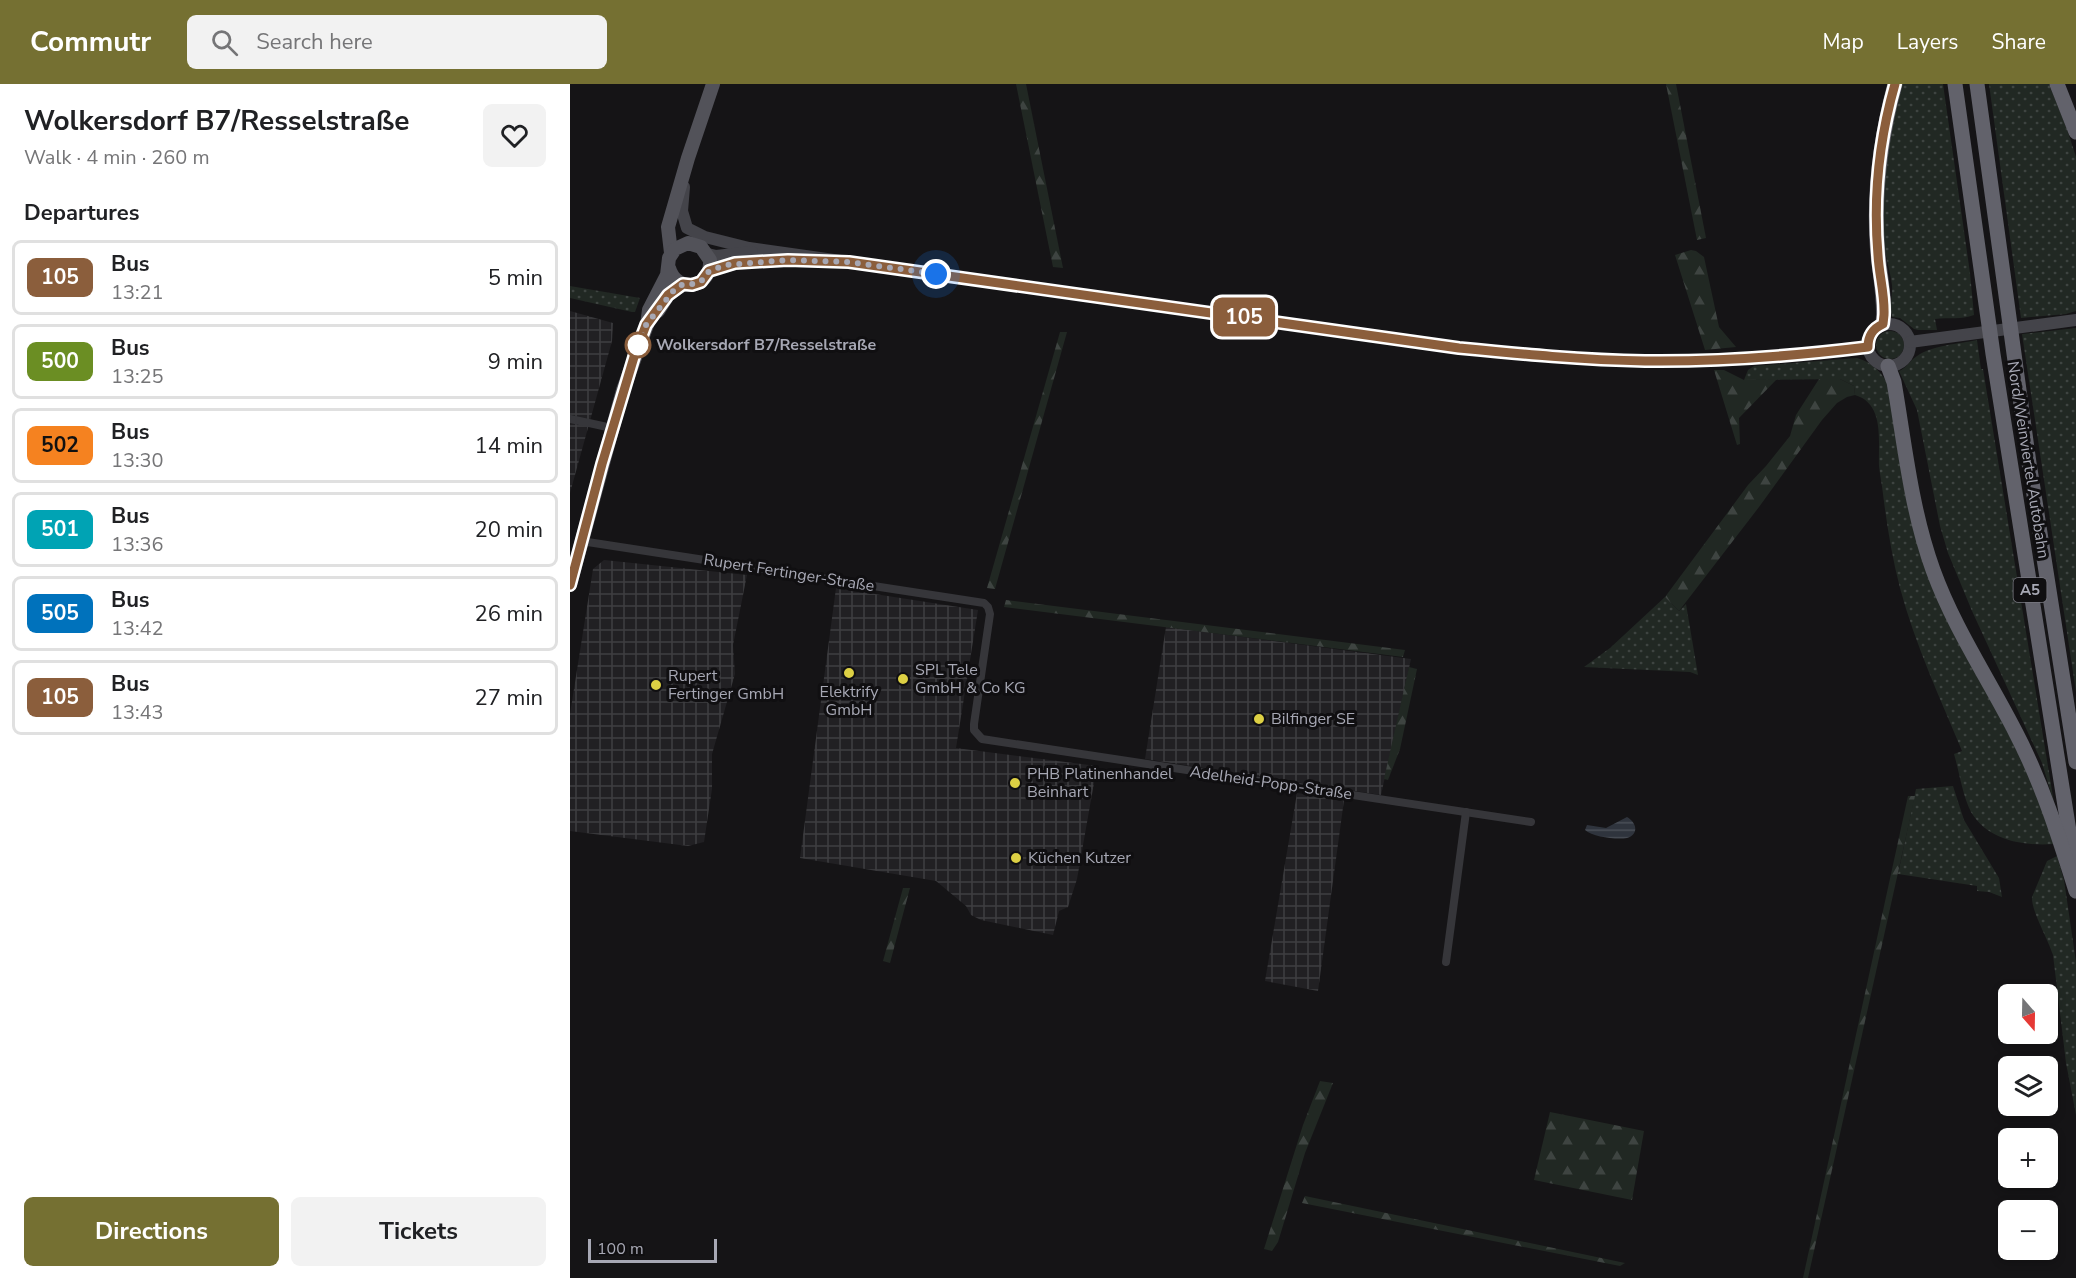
<!DOCTYPE html>
<html lang="en">
<head>
<meta charset="utf-8">
<style>
  :root { --surface:#fff; --page:#f2f2f2; --text:#202124; --muted:#757577; --line:#e0e0e0; --accent:#757032 }
  body { margin:0; font-family:"Nunito Sans",sans-serif; background:var(--page); color:var(--text); height:100vh; display:flex; flex-direction:column; font-size:22px; white-space:nowrap }
  * { box-sizing:border-box; margin:0 }
  p { font-size:20px; color:var(--muted) }
  .icon { flex:none; width:33px; height:33px; fill:none; stroke:currentColor; stroke-width:2; stroke-linecap:round; stroke-linejoin:round }
  .map { position:relative; flex:1; overflow:hidden }
  .sheet { display:flex; flex-direction:column; background:var(--surface); width:570px }
  .sheet>* { flex:none }
  .badge { padding:0 12px; border-radius:9px; font-size:21px; line-height:39px }
  .needle { width:39px; rotate:160deg }
  .fabs { position:absolute; left:1428px; top:900px; display:grid; gap:12px }
  .fabs a { display:grid; place-items:center; width:60px; height:60px; border-radius:9px; background:var(--surface); box-shadow:0 3px 9px #0003; font-size:30px }
  .scale { position:absolute; left:18px; bottom:15px; width:129px; box-sizing:border-box; padding-left:6px; border:3px solid #a7a8b4; border-top:0; font-size:16px; line-height:21px; white-space:nowrap; color:#a7a8b4; -webkit-text-stroke:4px #100f11; paint-order:stroke }
  .you { position:absolute; width:30px; height:30px; margin:-15px; border:4px solid #fff; border-radius:50%; background:#1a73e8; box-shadow:0 0 0 9px #1a73e833 }
  .map>.badge { position:absolute; translate:-50% -50%; box-shadow:0 0 0 3px #fff }
  h2 { padding:0 24px; font-size:22px; line-height:54px }
  .round { display:grid; place-items:center; flex:none; width:63px; height:63px; border-radius:9px; background:var(--page) }
  .summary { display:flex; align-items:center; justify-content:space-between; height:102px; padding:0 24px }
  h1 { font-size:28px; font-weight:700; line-height:45px }
  .primary-button { display:flex; gap:12px; margin-top:auto; padding:12px 24px }
  .primary-button a { flex:1; height:69px; border-radius:9px; background:var(--accent); color:#fff; font-size:24px; font-weight:700; line-height:69px; text-align:center }
  .primary-button a+a { background:var(--page); color:var(--text) }
  ul { padding:0; list-style:none }
  li { display:flex; align-items:center; gap:18px; height:75px; margin:0 12px 9px; padding:0 12px; border:3px solid var(--line); border-radius:9px }
  li div { flex:1 }
  li b { display:block; font-size:22px }
  li em { font-style:normal }
  li .badge { min-width:66px; font-weight:700; text-align:center }
  header { display:flex; align-items:center; gap:36px; box-sizing:border-box; height:84px; padding:0 30px; background:var(--accent); color:#fff }
  header strong { font-size:28px }
  nav { display:flex; gap:33px; margin-inline-start:auto; font-size:21px }
  .search { width:420px; height:54px; background:var(--page); display:flex; align-items:center; gap:15px; box-sizing:border-box; padding:0 21px; border-radius:9px; color:var(--muted); font-size:22px }
  main { display:flex; flex:1; min-height:0 }
  .map>svg:first-child { display:block }
</style>
</head>
<body>
<header>
<strong>Commutr</strong>
<div class="search"><svg class="icon" aria-label="search" viewBox="0 0 24 24"><circle cx="10" cy="10" r="6"/><path d="M15 15l6 6"/></svg>Search here</div>
<nav><a>Map</a><a>Layers</a><a>Share</a></nav>
</header>
<main>
<section class="sheet">
<div class="summary"><div><h1>Wolkersdorf B7/Resselstraße</h1><p>Walk · 4 min · 260 m</p></div><a class="round"><svg class="icon" aria-label="heart" viewBox="0 0 24 24"><path d="M12 20l-8-8c-3-5 5-10 8-4 3-6 11-1 8 4z"/></svg></a></div>
<h2>Departures</h2>
<ul>
<li><span class="badge" style="background:#8b5e3c;color:#fff">105</span><div><b>Bus</b><p>13:21</p></div><em>5 min</em></li>
<li><span class="badge" style="background:#6b8e23;color:#fff">500</span><div><b>Bus</b><p>13:25</p></div><em>9 min</em></li>
<li><span class="badge" style="background:#f58220;color:#111">502</span><div><b>Bus</b><p>13:30</p></div><em>14 min</em></li>
<li><span class="badge" style="background:#00a3b4;color:#fff">501</span><div><b>Bus</b><p>13:36</p></div><em>20 min</em></li>
<li><span class="badge" style="background:#0072bc;color:#fff">505</span><div><b>Bus</b><p>13:42</p></div><em>26 min</em></li>
<li><span class="badge" style="background:#8b5e3c;color:#fff">105</span><div><b>Bus</b><p>13:43</p></div><em>27 min</em></li>
</ul>
<div class="primary-button"><a>Directions</a><a>Tickets</a></div>
</section>
<div class="map">
<svg width="1506" height="1194" viewBox="0 0 1506 1194">
  <defs>
    <pattern id="industrial-grid" width="8" height="8" patternUnits="userSpaceOnUse" patternTransform="scale(1.5)"><rect width="8" height="8" fill="#212023"/><path d="M0 4h8M4 0v8" fill="none" stroke="#3e3e41"/></pattern>
    <pattern id="grass-dots" width="8" height="8" patternUnits="userSpaceOnUse" patternTransform="scale(1.5)"><rect width="8" height="8" fill="#212823"/><path d="M2 2h.1M6 6h.1" fill="none" stroke="#3e4441" stroke-width="1.8" stroke-linecap="round"/></pattern>
    <pattern id="forest-firs" width="22" height="20" patternUnits="userSpaceOnUse" patternTransform="scale(1.5)"><rect width="22" height="20" fill="#212823"/><path d="M5 1l3.5 6h-7zM16 11l3.5 6h-7z" fill="#3e4441"/></pattern>
    <pattern id="water-rules" width="6" height="5" patternUnits="userSpaceOnUse" patternTransform="scale(1.5)"><rect width="6" height="5" fill="#2f343d"/><path d="M0 2.5h6" fill="none" stroke="#4a4f57"/></pattern>
  </defs>
  <rect width="100%" height="100%" fill="#151416"/>
  <g fill="url(#industrial-grid)">
    <path d="M 0,227 L 43,239 L 42,257 L 0,409 Z"/>
    <path d="M 34,476 L 177,491 L 163,561 L 165,590 L 142,670 L 142,705 L 134,758 L 118,762 L 0,747 L 0,630 L 23,485 Z"/>
    <path d="M 266,504 L 408,526 L 386,664 L 527,682 L 507,795 L 498,823 L 489,827 L 483,851 L 411,836 L 401,831 L 396,822 L 366,797 L 230,774 Z"/>
    <path d="M 596,543 L 841,575 L 811,711 L 575,675 Z"/>
    <path d="M 727,709 L 774,716 L 748,907 L 695,897 Z"/>
  </g>
  <g fill="url(#grass-dots)">
    <path d="M 1332,0 L 1373,0 L 1400,189 L 1404,231 C 1391,236 1379,233 1365,235 L 1367,246 L 1348,246 L 1344,245 L 1330,234 L 1322,233 C 1319,221 1323,213 1322,201 C 1320,186 1315,171 1313,156 C 1310,103 1320,51 1332,0 Z"/>
    <path d="M 1419,0 L 1479,0 L 1497,45 L 1506,73 L 1506,227 L 1496,230 L 1451,234 Z"/>
    <path d="M 0,202 L 70,214 L 65,228 L 62,228 L 0,214 Z"/>
    <path d="M 1506,244 L 1506,608 L 1452,250 Z"/>
    <circle cx="1320" cy="261" r="14"/>
    <path d="M 1407,256 L 1411,285 L 1413,285 L 1484,719 L 1472,679 L 1402,527 L 1378,469 L 1370,442 L 1347,326 L 1329,287 C 1337,284 1339,277 1347,272 C 1363,261 1388,260 1407,256 Z"/>
    <path d="M 1287,274 C 1303,278 1314,291 1320,305 L 1333,398 L 1341,435 L 1428,629 L 1463,698 L 1484,760 C 1454,762 1418,757 1401,728 C 1393,713 1389,687 1384,670 L 1392,667 C 1370,614 1345,560 1330,504 C 1322,473 1317,442 1313,410 C 1312,401 1310,391 1309,382 C 1308,357 1315,320 1285,311 L 1284,302 L 1270,295 L 1174,296 L 1178,286 L 1184,282 Z"/>
    <path d="M 1095,513 L 1109,527 L 1116,520 L 1128,591 L 1120,588 L 1014,583 L 1040,564 Z"/>
    <path d="M 1383,702 L 1394,736 L 1429,794 L 1432,813 L 1419,808 L 1407,807 L 1407,802 L 1328,790 L 1346,705 Z"/>
    <path d="M 1487,772 L 1494,796 L 1506,878 L 1506,1031 L 1496,979 L 1483,871 C 1478,855 1461,826 1462,813 L 1477,777 Z"/>
  </g>
  <g fill="url(#forest-firs)">
    <path d="M 446,0 L 456,0 L 493,184 L 483,183 Z"/>
    <path d="M 1096,0 L 1106,0 L 1136,154 L 1127,156 Z"/>
    <path d="M 1121,166 L 1126,167 L 1134,173 L 1149,243 L 1166,263 L 1135,266 L 1105,171 Z"/>
    <path d="M 490,248 L 497,248 L 425,505 L 417,504 Z"/>
    <path d="M 1144,286 L 1154,286 L 1174,296 L 1207,295 L 1169,334 L 1170,360 L 1167,361 Z"/>
    <path d="M 1249,295 L 1270,295 L 1284,302 L 1285,311 L 1277,313 L 1267,319 L 1252,336 L 1189,423 L 1109,527 L 1095,513 L 1178,401 L 1196,382 L 1220,352 L 1226,331 Z"/>
    <path d="M 436,516 L 835,566 L 833,573 L 434,523 Z"/>
    <path d="M 839,583 L 847,585 L 830,665 L 818,696 L 814,695 Z"/>
    <path d="M 1338,712 L 1345,712 L 1238,1194 L 1233,1194 Z"/>
    <path d="M 333,804 L 340,804 L 320,879 L 313,877 Z"/>
    <path d="M 750,997 L 763,999 L 735,1069 L 708,1158 L 702,1167 L 694,1165 L 733,1041 Z"/>
    <path d="M 980,1028 L 1074,1047 L 1062,1116 L 964,1096 Z"/>
    <path d="M 735,1112 L 1055,1179 L 1050,1182 L 732,1119 Z"/>
  </g>
  <path fill="url(#water-rules)" d="M 1057,733 C 1066,738 1070,750 1057,754 C 1047,756 1023,753 1015,746 L 1017,741 L 1036,744 Z"/>
  <g fill="none" stroke-linecap="round" stroke-linejoin="round">
    <g stroke="#36363a" stroke-width="8">
      <path d="M 0,335 L 42,344"/>
      <path d="M 11,457 L 414,519 L 418,523 L 420,530 L 404,640 L 404,646 L 412,655 L 961,738"/>
      <path d="M 876,878 L 896,728"/>
    </g>
    <g stroke="#44444a" stroke-width="12">
      <path d="M 114,103 L 112,127 L 117,144 L 135,153 L 179,164 L 889,264 C 951,270 1013,276 1075,277 C 1150,279 1224,272 1298,263"/>
      <path d="M 138,170 L 146,172 L 182,168"/>
      <path d="M 139,187 L 165,179 L 226,176"/>
      <circle cx="1319" cy="261" r="21"/>
      <path d="M 1340,258 L 1506,236"/>
    </g>
    <g stroke="#525259" stroke-width="14">
      <path d="M 101,169 L 98,143 L 118,74 L 143,0"/>
      <path d="M 88,227 L 98,211 L 113,200"/>
      <path d="M 0,501 L 53,306 L 77,241 L 79,226 L 97,191 L 99,174 L 105,165 L 118,159 L 131,163 L 140,176 C 142,204 107,211 99,184"/>
    </g>
    <g stroke="#62626b" stroke-width="15">
      <path d="M 1385,0 L 1423,270 L 1506,791"/>
      <path d="M 1407,0 L 1459,379 L 1506,678"/>
      <path d="M 1487,0 L 1506,48"/>
      <path d="M 1313,240 C 1316,212 1308,185 1307,157 C 1304,103 1311,52 1325,0"/>
      <path d="M 1318,282 L 1324,298 C 1335,362 1341,425 1363,486 C 1384,544 1418,594 1446,649 C 1472,699 1489,753 1506,807"/>
    </g>
  </g>
  <g fill="none" stroke-linecap="round" stroke-linejoin="round">
    <defs>
      <path id="line" d="M 0,501 L 32,380 L 64,273 L 76,241 L 98,211 L 113,200 L 122,201 L 131,198 L 139,187 L 165,179 L 218,176 L 279,178 L 889,264 C 951,270 1013,276 1075,277 C 1150,278 1224,272 1298,263 C 1298,252 1302,245 1313,240 L 1314,231 C 1315,211 1309,191 1308,171 C 1303,113 1309,56 1325,0"/>
    </defs>
    <use href="#line" stroke="#fff" stroke-width="14"/>
    <use href="#line" stroke="#8b5e3c" stroke-width="9"/>
    <path stroke="#a7a8b4" stroke-width="6" stroke-dasharray="0 10.8" d="M 68,261 L 76,241 L 104,206 L 113,200 L 126,200 L 134,195 L 139,187 L 156,181 L 218,176 L 279,178 L 366,190"/>
  </g>
  <circle fill="#fff" stroke="#8b5e3c" stroke-width="3" cx="68" cy="261" r="12"/>
  <g fill="#ddd044" stroke="#100f11" stroke-width="2">
    <circle cx="279" cy="589" r="6"/>
    <circle cx="333" cy="595" r="6"/>
    <circle cx="86" cy="601" r="6"/>
    <circle cx="689" cy="635" r="6"/>
    <circle cx="445" cy="699" r="6"/>
    <circle cx="446" cy="774" r="6"/>
  </g>
  <g text-anchor="middle" dominant-baseline="central" stroke-width="6" stroke-linejoin="round" paint-order="stroke">
    <rect fill="#100f11" stroke="#7a7a83" stroke-width="1.5" x="1443.5" y="494" width="33" height="24" rx="4.5"/>
    <g font-size="15" font-weight="bold" fill="#a7a8b4">
      <text x="1460" y="506">A5</text>
    </g>
    <g font-size="16" font-weight="bold" fill="#a7a8b4" stroke="#100f11" text-anchor="start">
      <text x="86" y="261">Wolkersdorf B7/Resselstraße</text>
    </g>
    <g font-size="16" fill="#a7a8b4" stroke="#100f11">
      <text transform="translate(1458 376) rotate(81)">Nord/Weinviertel Autobahn</text>
      <text transform="translate(219 489) rotate(9)">Rupert Fertinger-Straße</text>
      <text transform="translate(701 699) rotate(8)">Adelheid-Popp-Straße</text>
    </g>
    <g font-size="16" fill="#a7a8b4" stroke="#100f11" text-anchor="start">
      <text x="345" y="586">SPL Tele<tspan x="345" dy="18">GmbH &amp; Co KG</tspan></text>
      <text x="98" y="592">Rupert<tspan x="98" dy="18">Fertinger GmbH</tspan></text>
      <text x="279" y="608" text-anchor="middle">Elektrify<tspan x="279" dy="18">GmbH</tspan></text>
      <text x="701" y="635">Bilfinger SE</text>
      <text x="457" y="690">PHB Platinenhandel<tspan x="457" dy="18">Beinhart</tspan></text>
      <text x="458" y="774">Küchen Kutzer</text>
    </g>
  </g>
</svg>
<div class="fabs">
<a><svg class="needle" viewBox="-14 -14 28 28"><path d="M0-13l5 13h-10z" fill="#e53935"/><path d="M0 13l5-13h-10z" fill="#757577"/></svg></a>
<a><svg class="icon" aria-label="layers" viewBox="0 0 24 24"><path d="M12 4l9 5-9 5-9-5zM3 14l9 5 9-5"/></svg></a>
<a>+</a>
<a>−</a>
</div>
<div class="scale">100 m</div>
<div class="you" style="left:366px;top:190px"></div>
<b class="badge" style="left:674px;top:233px;background:#8b5e3c;color:#fff">105</b>
</div>
</main>
</body>
</html>
